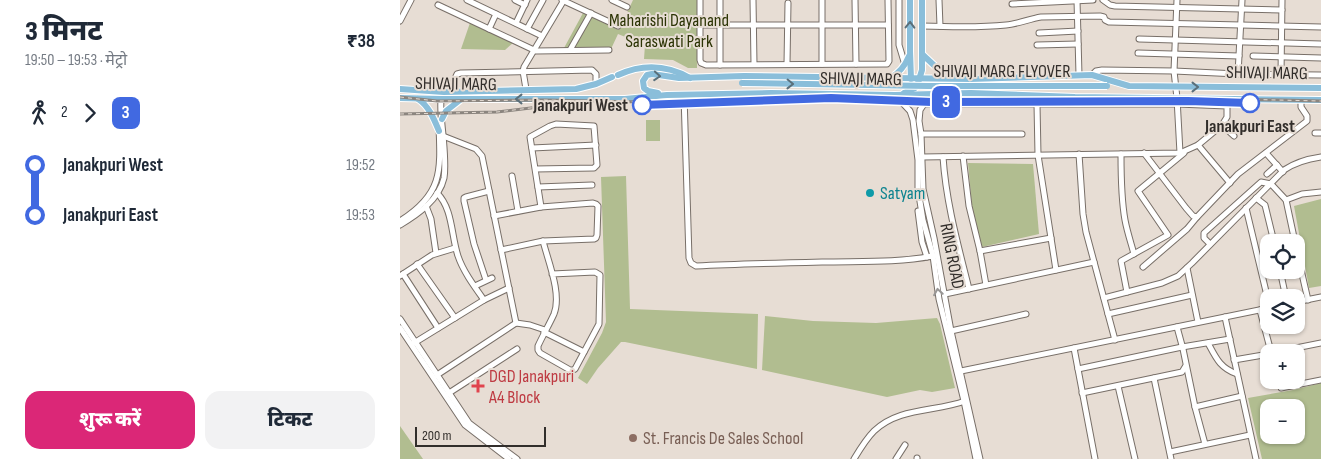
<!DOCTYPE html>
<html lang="hi">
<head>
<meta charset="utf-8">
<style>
  :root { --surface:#fff; --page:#f2f2f3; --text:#1f2937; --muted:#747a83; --accent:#db2777 }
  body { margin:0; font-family:"Sofia Sans Condensed","Noto Sans Devanagari",sans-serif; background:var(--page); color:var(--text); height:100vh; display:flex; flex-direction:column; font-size:19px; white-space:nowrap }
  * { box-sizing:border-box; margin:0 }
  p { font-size:16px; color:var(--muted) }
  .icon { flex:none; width:28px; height:28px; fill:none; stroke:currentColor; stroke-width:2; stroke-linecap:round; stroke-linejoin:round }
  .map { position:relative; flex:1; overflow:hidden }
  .side { display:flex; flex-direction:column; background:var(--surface); width:400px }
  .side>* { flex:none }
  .badge { padding:0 10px; border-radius:8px; font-size:18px; line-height:32px }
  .fabs { position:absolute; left:860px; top:234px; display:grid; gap:10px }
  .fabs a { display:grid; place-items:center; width:45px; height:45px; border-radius:10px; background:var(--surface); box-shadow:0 1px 4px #0004; font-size:25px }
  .scale { position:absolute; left:15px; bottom:12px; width:131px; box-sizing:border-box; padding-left:5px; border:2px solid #322e2b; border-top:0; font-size:14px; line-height:18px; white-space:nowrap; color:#322e2b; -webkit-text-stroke:4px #e7ddd4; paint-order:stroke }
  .map>.badge { position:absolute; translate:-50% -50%; box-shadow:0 0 0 2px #fff }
  .legs { display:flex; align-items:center; gap:8px; height:55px; padding:0 25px; font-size:16px }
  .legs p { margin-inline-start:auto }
  .summary { display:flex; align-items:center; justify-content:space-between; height:85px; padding:0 25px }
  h1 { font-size:28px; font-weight:800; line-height:38px }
  .button { display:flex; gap:10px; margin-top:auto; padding:10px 25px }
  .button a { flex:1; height:58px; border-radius:15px; background:var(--accent); color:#fff; font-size:20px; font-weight:800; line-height:58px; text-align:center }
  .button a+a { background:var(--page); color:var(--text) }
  ul { padding:0 25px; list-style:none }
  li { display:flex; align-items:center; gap:18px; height:50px; font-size:19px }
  li i { display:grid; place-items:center; width:8px; height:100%; margin:0 6px; background:currentColor }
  li i::after { content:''; width:12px; height:12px; margin:-6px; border:4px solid; border-radius:50%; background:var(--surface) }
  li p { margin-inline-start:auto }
  li:first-child i { background:linear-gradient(#0000 50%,currentColor 0) }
  li:last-child i { background:linear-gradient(currentColor 50%,#0000 0) }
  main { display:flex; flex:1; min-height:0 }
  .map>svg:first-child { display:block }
</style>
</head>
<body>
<main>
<section class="side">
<div class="summary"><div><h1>3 मिनट</h1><p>19:50 – 19:53 · मेट्रो</p></div><b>₹38</b></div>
<div class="legs"><svg class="icon" aria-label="walk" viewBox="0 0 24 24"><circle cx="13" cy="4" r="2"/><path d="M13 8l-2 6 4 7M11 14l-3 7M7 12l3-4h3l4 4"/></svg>2<svg class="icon" aria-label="forward" viewBox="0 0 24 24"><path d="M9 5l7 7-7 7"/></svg><b class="badge" style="background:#4169e1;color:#fff">3</b></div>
<ul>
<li><i style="color:#4169e1"></i><b>Janakpuri West</b><p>19:52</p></li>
<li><i style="color:#4169e1"></i><b>Janakpuri East</b><p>19:53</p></li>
</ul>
<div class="button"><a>शुरू करें</a><a>टिकट</a></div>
</section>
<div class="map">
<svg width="921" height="459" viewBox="0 0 921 459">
  <rect width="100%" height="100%" fill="#e7ddd4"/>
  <g fill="#b1bd90" fill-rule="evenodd">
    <path d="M 233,0 L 297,0 L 297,68 L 288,68 L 273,60 L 244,59 L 245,45 L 218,34 L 211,49 L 164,48 L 183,13 L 219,30 Z"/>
    <path d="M 71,20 L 114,42 L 105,50 L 61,49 Z"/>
    <rect x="246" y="120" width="14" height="21"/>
    <path d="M 568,163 L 633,164 L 639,234 L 582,247 L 572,207 Z"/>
    <path d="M 226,176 L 230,309 L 358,314 L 357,369 L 225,342 L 221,342 L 198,368 L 187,384 L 178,378 L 202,333 L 206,322 L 201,177 Z"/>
    <path d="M 921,199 L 921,286 L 909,288 L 894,206 Z"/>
    <path d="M 365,316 L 413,321 L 476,323 L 537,318 L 540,324 L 555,388 L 532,392 L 520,390 L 487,397 L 362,370 Z"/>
    <path d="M 921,383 L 921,459 L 862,459 L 848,398 L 893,390 ZM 869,408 L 896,408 L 896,435 L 869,435 Z"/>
    <path d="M 0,426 L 23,459 L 0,459 Z"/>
  </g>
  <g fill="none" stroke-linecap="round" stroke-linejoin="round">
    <defs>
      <g id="minor">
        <path d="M 67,0 L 142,36"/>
        <path d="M 115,0 L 125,5"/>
        <path d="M 162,0 L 218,26"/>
        <path d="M 212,0 L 227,7"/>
        <path d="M 300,0 L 300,60 L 301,63 L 306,65 L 487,64 L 489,61 L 488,0"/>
        <path d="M 320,0 L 320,65"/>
        <path d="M 353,0 L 354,64"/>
        <path d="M 455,0 L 456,64"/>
        <path d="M 499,0 L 499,45 L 505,65"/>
        <path d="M 539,0 L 540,26"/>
        <path d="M 677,0 L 679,75"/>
        <path d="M 703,0 L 710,5 L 715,6 L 882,10"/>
        <path d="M 777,0 L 774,71 L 777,98 L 780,153"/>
        <path d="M 612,4 L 693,0"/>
        <path d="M 38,5 L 136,51 L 209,50"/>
        <path d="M 0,21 L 11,0"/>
        <path d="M 116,23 L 127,0"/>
        <path d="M 301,25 L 488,25"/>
        <path d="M 522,26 C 550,27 578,28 606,25 C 618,24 629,19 641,17 L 700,16 L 704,17 L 705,20 L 709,22 L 841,25 L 921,27"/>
        <path d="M 89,29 L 96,14"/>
        <path d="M 127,29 L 143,0"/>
        <path d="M 639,33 L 678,31"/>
        <path d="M 739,39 L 921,44"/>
        <path d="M 637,45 L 678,44"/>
        <path d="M 170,50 L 191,13"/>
        <path d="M 738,53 L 839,56"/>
        <path d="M 853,56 L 921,58"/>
        <path d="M 387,64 L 388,3"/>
        <path d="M 422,64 L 422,0"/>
        <path d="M 838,74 L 842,0"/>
        <path d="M 881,74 L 882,0"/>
        <path d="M 692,75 L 696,71 L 702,70 L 774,71 L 838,74 L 921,75"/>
        <path d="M 126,89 L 123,71 L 124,67 L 164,0"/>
        <path d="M 284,95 L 289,258 L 291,263 L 296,266 C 338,264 380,263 422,262 C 460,261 496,263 533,256"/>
        <path d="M 495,95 L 510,111 L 513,120 L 518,160 L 518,189 L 523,220 L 533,256 L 539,299 L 564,401 L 576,459"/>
        <path d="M 561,95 L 524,104 L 520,110 L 519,121 L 521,134 L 523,189 L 534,238 L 551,331 L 580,459"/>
        <path d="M 637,104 L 638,155 L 656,270"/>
        <path d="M 822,125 L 834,136"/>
        <path d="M 915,133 L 921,133"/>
        <path d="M 521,134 L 622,134"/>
        <path d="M 43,136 L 76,149 L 82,156 L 116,323"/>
        <path d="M 798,145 L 830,183"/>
        <path d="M 132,148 L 196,145"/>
        <path d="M 744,153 L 786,208 L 793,216 L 797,217"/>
        <path d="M 866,153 L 883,172"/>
        <path d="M 679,154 L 683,214 L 686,232 L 715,340"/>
        <path d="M 721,154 C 721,176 721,198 725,220 C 727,231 731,243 734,254"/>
        <path d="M 563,156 L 569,206 L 580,251 L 586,285"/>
        <path d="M 522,157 L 780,153 L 798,145 L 822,125 L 827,117 L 827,106 L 777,104 L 524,104"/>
        <path d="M 543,157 C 546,202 558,245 569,289"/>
        <path d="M 135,169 L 194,168 L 197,165 L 194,126 L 156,124 L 150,126 L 130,137 L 141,207"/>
        <path d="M 867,174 L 877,165"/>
        <path d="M 112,176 L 118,211"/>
        <path d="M 138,187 L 192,185"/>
        <path d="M 37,193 C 53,209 51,235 58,256 C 63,271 74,286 84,300"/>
        <path d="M 856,198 L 865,205 L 874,242"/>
        <path d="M 886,200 L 902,194 L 921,192"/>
        <path d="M 26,206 L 31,219 L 36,253"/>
        <path d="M 846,208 L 869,304"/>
        <path d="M 518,211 L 522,242 L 527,257"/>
        <path d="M 94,216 L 141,207 L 193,203 L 196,204 L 198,206 L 197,235 L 196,238 L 194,239 L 143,241 L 101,250"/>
        <path d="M 0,221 C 42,195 41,172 39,127"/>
        <path d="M 0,225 C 17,215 39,200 44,178 C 46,166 44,147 43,135 C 42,124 40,111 41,100 C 42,92 48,90 52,85 C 54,82 55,78 57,74 L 61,73 L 192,70 L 196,74 L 196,84"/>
        <path d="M 143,241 C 148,261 162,294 154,314 C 149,325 143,335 138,346 L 138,350 L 140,353 L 170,370 L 173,370 L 175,369 L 199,324 L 200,275 L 195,272 L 152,274"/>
        <path d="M 810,244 L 804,238 L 804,233 L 861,182 L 871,184 L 886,200 L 895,242"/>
        <path d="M 896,248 L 908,300"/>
        <path d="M 580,251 L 651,238"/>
        <path d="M 17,264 L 55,318"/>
        <path d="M 743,267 L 787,229 L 797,217 L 838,174 L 907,121 L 907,116 L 901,107 L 901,100"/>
        <path d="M 787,268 L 798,322"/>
        <path d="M 880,270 L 886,298"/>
        <path d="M 3,274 L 38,328"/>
        <path d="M 0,276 L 32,255 L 55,248"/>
        <path d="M 86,280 L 74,244 L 64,201 L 64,198 L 66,197 L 89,191"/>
        <path d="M 75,286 L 92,278"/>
        <path d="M 727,292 L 721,261 L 768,235 L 738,191 L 784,153"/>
        <path d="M 545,294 L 694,262"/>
        <path d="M 704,298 L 762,283 L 778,276 L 792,263 L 884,170 C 896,162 907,159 921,157"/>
        <path d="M 896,302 L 921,297"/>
        <path d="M 860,310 L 871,352"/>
        <path d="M 708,314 L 792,295"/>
        <path d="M 825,317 L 856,459"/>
        <path d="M 0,319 L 69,423 L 117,459"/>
        <path d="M 777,327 L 783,349 L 795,407 L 805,444"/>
        <path d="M 0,328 L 65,425 L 109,459"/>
        <path d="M 551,331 L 626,314"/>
        <path d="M 144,332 L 184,352"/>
        <path d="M 14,343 L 84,300 L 109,288"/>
        <path d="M 808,343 C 816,358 820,368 837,374"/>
        <path d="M 674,348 L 695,459"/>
        <path d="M 876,352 L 921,343"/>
        <path d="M 834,360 L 869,354"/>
        <path d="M 678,369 L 782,347 L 830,339"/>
        <path d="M 561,371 L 869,308"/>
        <path d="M 37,375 L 116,323 L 130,325 L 145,330"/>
        <path d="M 754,378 L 771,459"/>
        <path d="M 879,380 L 881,388 L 921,380"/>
        <path d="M 718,386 L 735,459"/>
        <path d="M 49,393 L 117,349"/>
        <path d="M 682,393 L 782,372 L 785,367"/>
        <path d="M 795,407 L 842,396"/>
        <path d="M 770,452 L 850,435"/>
        <path d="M 454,459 C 460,449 466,439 474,431 C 499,407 535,412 565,401"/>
        <path d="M 496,459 L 505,445"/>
        <path d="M 517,459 L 517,458"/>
      </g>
      <g id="major">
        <path d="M 510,0 L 510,51 L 511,79"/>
        <path d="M 523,55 L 538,69 L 562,77"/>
        <path d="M 218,75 C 242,64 267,65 290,78"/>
        <path d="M 490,78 C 500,73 505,66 509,56"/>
        <path d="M 0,89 L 44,92 L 176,89 L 196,84 L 212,77"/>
        <path d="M 258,93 L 248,91 L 244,88 L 243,81 L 247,75 L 252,74 L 279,78 L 344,76 L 570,79 L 692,75 L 729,86 L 921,88"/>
        <path d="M 504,93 L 515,88 L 518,83 L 522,70 L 522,0"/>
        <path d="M 0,98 L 41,99 L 225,99 L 267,95 L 371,93 L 495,95 L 571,93 L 675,97 L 921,100"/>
        <path d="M 18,99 C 29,106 34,119 39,131"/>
        <path d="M 42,119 L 46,111 L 60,100"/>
      </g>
    </defs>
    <use href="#minor" stroke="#786f68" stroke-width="7"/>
    <use href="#major" stroke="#fff" stroke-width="8"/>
    <use href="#minor" stroke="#fff" stroke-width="5"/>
    <use href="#major" stroke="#8abeda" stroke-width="6"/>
    <defs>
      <g id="rail">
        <path d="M 0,97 L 37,101 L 145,100 L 242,102 L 431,95 L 532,99 L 788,98 L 921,101"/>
        <path d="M 0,114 L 97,112 L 147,106"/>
      </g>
    </defs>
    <use href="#rail" stroke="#8b857f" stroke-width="3"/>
    <use href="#rail" stroke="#e7ddd4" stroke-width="1" stroke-dasharray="4" stroke-linecap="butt"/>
    <defs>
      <path id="major-bridge" d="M 342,83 L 528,86 L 707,86"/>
    </defs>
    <use href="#major-bridge" stroke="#fff" stroke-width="8" stroke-linecap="butt"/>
    <use href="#major-bridge" stroke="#8abeda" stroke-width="6"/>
  </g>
  <defs><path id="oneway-chevron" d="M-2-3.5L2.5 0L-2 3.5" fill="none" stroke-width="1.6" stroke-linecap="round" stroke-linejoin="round" transform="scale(1.25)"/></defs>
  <g stroke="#5a6f7a">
    <use href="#oneway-chevron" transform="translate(510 25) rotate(-89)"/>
    <use href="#oneway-chevron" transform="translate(257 76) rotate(4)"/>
    <use href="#oneway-chevron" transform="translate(390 84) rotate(1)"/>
    <use href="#oneway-chevron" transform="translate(795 87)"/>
    <use href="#oneway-chevron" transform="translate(119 99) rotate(180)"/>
  </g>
  <use stroke="#989695" href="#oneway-chevron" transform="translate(538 292) rotate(-99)"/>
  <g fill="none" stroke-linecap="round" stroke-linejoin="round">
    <defs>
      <path id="line-1" d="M 242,105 L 431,98 L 532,102 L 788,101 L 850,103"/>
    </defs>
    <use href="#line-1" stroke="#fff" stroke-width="11"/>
    <use href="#line-1" stroke="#4169e1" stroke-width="8"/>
  </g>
  <g fill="#fff" stroke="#4169e1" stroke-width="2.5">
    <circle cx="850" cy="103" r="9"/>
    <circle cx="242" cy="105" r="9"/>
  </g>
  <circle fill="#0f9aa8" stroke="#e7ddd4" stroke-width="2" cx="470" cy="193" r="5"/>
  <path fill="#e0444e" stroke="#e7ddd4" stroke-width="2" d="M75.5 378.5h5v5h5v5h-5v5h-5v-5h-5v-5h5z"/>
  <circle fill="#8d6e63" stroke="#e7ddd4" stroke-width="2" cx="233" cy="438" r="5"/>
  <g text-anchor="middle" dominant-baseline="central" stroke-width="4" stroke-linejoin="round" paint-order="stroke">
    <g font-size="18" fill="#2c3405" stroke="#e7ddd4">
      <text x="269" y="20">Maharishi Dayanand<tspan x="269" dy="21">Saraswati Park</tspan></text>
    </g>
    <g font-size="18" fill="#322e2b" stroke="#e7ddd4">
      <text x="602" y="71">SHIVAJI MARG FLYOVER</text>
      <text transform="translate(867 73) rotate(1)">SHIVAJI MARG</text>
      <text transform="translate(461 79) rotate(1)">SHIVAJI MARG</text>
      <text transform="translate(56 84) rotate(1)">SHIVAJI MARG</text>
      <text transform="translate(552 256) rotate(79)">RING ROAD</text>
    </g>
    <g font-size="18" font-weight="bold" fill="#322e2b" stroke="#e7ddd4" text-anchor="end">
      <text x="228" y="105">Janakpuri West</text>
      <text x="850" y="126" text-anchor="middle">Janakpuri East</text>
    </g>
    <g font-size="18" fill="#0d838f" stroke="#e7ddd4" text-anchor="start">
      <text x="480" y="193">Satyam</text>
    </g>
    <g font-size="18" fill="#be3a42" stroke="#e7ddd4" text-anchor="start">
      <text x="89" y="376">DGD Janakpuri<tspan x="89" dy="21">A4 Block</tspan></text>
    </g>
    <g font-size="18" fill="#785e54" stroke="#e7ddd4" text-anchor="start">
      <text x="243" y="438">St. Francis De Sales School</text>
    </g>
  </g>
</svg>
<div class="fabs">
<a><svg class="icon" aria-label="locate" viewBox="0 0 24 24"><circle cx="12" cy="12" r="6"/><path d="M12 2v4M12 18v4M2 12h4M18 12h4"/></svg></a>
<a><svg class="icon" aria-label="layers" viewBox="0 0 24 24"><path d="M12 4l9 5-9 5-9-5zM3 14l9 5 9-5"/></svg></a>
<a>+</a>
<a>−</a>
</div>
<div class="scale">200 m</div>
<b class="badge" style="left:546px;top:102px;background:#4169e1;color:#fff">3</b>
</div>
</main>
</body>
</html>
